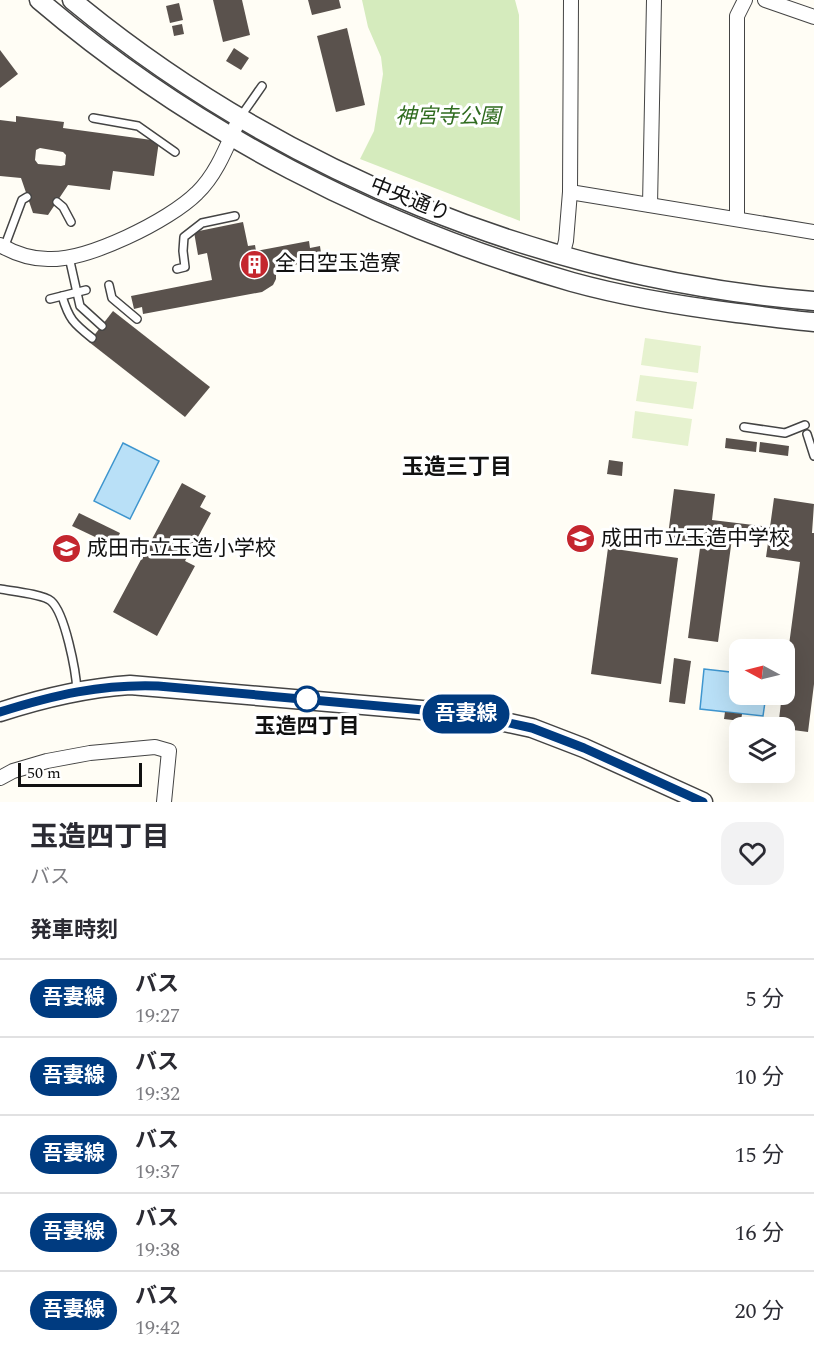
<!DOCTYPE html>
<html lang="ja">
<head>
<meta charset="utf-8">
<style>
  :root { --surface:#fff; --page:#f2f2f3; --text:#2b2b33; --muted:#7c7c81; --line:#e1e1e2 }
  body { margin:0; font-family:Spectral,"Noto Sans JP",serif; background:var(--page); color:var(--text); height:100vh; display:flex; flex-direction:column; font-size:22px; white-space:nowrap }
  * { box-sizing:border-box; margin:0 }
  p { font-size:20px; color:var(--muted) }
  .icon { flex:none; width:33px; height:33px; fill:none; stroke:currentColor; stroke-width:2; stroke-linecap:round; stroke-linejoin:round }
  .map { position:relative; height:802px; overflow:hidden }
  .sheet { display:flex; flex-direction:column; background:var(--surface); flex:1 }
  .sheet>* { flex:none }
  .badge { padding:0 12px; border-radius:20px; font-size:21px; line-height:39px }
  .needle { width:39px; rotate:277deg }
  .buttons { position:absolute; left:729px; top:639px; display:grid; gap:12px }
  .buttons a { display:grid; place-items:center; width:66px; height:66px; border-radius:12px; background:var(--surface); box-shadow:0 6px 24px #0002; font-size:30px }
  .scale { position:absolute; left:18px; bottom:15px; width:124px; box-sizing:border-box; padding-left:6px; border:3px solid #111; border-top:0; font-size:16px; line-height:21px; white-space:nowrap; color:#111; -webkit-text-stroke:4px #fff; paint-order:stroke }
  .map>.badge { position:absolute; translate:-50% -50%; box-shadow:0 0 0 3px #fff }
  h2 { padding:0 30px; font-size:22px; line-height:54px }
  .round { display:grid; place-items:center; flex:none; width:63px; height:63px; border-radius:18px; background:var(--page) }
  .head { display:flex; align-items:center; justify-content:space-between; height:102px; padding:0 30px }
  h1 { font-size:28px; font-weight:700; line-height:45px }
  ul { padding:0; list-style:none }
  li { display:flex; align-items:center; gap:18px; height:78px; padding:0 30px; border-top:2px solid var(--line) }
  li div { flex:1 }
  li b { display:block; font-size:22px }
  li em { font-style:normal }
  li .badge { min-width:66px; font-weight:700; text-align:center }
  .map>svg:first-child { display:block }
</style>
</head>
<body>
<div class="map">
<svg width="814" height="802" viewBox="0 0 814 802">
  <rect width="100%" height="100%" fill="#fffdf5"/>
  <path fill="#d5ebbd" d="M 362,0 L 515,0 L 519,15 L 520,221 L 360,159 L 374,131 L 383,74 L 381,57 L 368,27 Z"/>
  <g fill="#e6f2cf">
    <path d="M 645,338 L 701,346 L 698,373 L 641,365 Z"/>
    <path d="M 640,375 L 697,382 L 693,409 L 636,401 Z"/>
    <path d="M 635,411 L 692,419 L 688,446 L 632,438 Z"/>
  </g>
  <g fill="#b9e0f7" stroke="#3f96cf" stroke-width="1.5">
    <path d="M 123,443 L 159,461 L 130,519 L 94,501 Z"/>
    <path d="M 704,669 L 739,673 L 740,694 L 766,695 L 763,716 L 700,709 Z"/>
  </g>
  <g fill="#5a524d" fill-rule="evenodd">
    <path d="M 213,0 L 242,0 L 250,35 L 223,42 Z"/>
    <path d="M 308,0 L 339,0 L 341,8 L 312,15 Z"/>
    <path d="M 179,3 L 183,20 L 170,23 L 166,6 Z"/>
    <path d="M 182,24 L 184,34 L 174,36 L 172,26 Z"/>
    <path d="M 347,28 L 365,105 L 336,112 L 317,36 Z"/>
    <path d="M 234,48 L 249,58 L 241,70 L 226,61 Z"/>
    <path d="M 0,50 L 18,74 L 0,88 Z"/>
    <path d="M 16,116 L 64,122 L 63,128 L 159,141 L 154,176 L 113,171 L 110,190 L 68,185 L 48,215 L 33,213 L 21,178 L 0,176 L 0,120 L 16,122 ZM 40,148 L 63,152 L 66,155 L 65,165 L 61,166 L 38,164 L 35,160 L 36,150 Z"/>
    <path d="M 243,222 L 248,246 L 255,245 L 256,251 L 309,241 L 310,248 L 320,246 L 322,260 L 276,268 L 276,279 L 273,285 L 262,292 L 143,314 L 142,307 L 134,309 L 131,296 L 212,280 L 207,253 L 198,255 L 194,232 Z"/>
    <path d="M 113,311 L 210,387 L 185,417 L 89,342 Z"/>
    <path d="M 726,438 L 757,442 L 756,452 L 725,448 Z"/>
    <path d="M 760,442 L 789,446 L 788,456 L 759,452 Z"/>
    <path d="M 609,460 L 623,462 L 622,476 L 607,474 Z"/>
    <path d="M 182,483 L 206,496 L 200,507 L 211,513 L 185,561 L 195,566 L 157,636 L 113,612 Z"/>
    <path d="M 674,489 L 715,494 L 712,520 L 770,527 L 774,498 L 814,504 L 812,533 L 814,533 L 814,684 L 808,732 L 778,728 L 782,694 L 784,694 L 786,667 L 784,650 L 778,650 L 778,644 L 789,645 L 800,562 L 766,557 L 769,536 L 733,531 L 718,642 L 688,638 L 700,548 L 667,543 Z"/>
    <path d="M 79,513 L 120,533 L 114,546 L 72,526 Z"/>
    <path d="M 608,548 L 678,558 L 661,684 L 591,674 Z"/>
    <path d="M 674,658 L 691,661 L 685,704 L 669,702 Z"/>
    <path d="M 725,712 L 742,714 L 741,721 L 724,719 Z"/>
  </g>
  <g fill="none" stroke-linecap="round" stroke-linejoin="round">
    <defs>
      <g id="service">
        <path d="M 241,116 L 262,86"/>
        <path d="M 93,118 L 138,126 L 175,152"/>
        <path d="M 57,202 L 63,207 L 71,222"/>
        <path d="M 4,248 L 22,200 L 27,197"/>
        <path d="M 69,257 L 80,306 L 102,326"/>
        <path d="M 177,269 L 185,267 L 183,251 L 184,237 L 202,223 L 235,216"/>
        <path d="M 109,285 L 112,298 L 137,319"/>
        <path d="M 62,296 C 69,319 73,323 92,338"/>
        <path d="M 50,299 L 86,290"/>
        <path d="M 744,427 L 785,433 L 805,425"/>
        <path d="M 807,434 L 814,456"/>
        <path d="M 0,589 C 11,591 43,594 51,601 C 65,613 76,671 77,691"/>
      </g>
      <g id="minor">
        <path d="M 571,0 L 570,192 L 814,232"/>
        <path d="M 765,0 L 814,17"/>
        <path d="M 650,205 L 654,0"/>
        <path d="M 737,219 L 737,16 L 745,0"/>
        <path d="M 0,245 C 14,253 31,259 48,259 C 87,261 169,221 197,193 C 218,173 228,143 240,117"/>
        <path d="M 562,256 L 566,241 L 570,192"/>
        <path d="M 0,778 L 13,771 L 47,761 L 90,753 L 155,747 L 169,751 L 164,802"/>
      </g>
      <g id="tertiary">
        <path d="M 39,0 C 194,132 377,226 572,282 C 626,297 682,306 737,313 C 763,316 788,320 814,322"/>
        <path d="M 72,0 C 280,172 545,279 814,301"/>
        <path d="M 0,712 C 43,698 85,688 130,685 L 468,714 L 532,728 L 584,748 L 703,802"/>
      </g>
    </defs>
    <use href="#service" stroke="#444" stroke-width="10"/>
    <use href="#minor" stroke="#444" stroke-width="16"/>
    <use href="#tertiary" stroke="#444" stroke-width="21"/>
    <use href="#service" stroke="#fff" stroke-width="7"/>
    <use href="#minor" stroke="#fff" stroke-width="14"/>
    <use href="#tertiary" stroke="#fff" stroke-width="18"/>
  </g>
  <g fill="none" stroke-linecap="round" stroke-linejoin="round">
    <defs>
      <path id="line" d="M 0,712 C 54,695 101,684 158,686 L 468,714 L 532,728 L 584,748 L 703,802"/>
    </defs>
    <use href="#line" stroke="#fff" stroke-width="14"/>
    <use href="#line" stroke="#003b80" stroke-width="9"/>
  </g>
  <defs>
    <symbol id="building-disc" viewBox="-11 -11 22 22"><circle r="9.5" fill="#c4262e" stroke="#fff"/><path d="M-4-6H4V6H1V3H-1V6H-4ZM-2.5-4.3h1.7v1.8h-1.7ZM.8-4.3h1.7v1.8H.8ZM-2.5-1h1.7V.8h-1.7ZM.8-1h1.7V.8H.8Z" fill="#fff"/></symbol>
    <symbol id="school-disc" viewBox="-11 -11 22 22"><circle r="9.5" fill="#c4262e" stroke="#fff"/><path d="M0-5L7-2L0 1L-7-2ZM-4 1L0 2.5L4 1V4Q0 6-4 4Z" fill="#fff"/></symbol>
  </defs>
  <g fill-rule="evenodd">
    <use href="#building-disc" x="238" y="248" width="33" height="33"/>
    <use href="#school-disc" x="564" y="522" width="33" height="33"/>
    <use href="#school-disc" x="50" y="532" width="33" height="33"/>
  </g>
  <circle fill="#fff" stroke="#003b80" stroke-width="3" cx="307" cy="699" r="12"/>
  <g text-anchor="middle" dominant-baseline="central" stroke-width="6" stroke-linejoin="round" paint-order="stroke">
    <g font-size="21" font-style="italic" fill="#2f6b1f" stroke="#fff">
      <text x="448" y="117">神宮寺公園</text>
    </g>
    <g font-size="21" fill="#111" stroke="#fff">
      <text transform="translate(410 200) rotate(22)">中央通り</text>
    </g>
    <g font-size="21" fill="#111" stroke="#fff" text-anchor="start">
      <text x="275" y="264">全日空玉造寮</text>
      <text x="601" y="539">成田市立玉造中学校</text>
      <text x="87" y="549">成田市立玉造小学校</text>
    </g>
    <g font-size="21" font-weight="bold" fill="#111" stroke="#fff">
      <text x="307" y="727">玉造四丁目</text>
    </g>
    <g font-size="22" font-weight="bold" fill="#111" stroke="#fff">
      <text x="457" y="467">玉造三丁目</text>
    </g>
  </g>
</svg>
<div class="buttons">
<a><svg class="needle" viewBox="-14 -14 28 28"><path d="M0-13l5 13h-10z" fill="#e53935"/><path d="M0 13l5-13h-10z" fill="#7c7c81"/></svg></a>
<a><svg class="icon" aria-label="layers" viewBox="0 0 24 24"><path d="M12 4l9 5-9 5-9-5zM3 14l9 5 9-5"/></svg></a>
</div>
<div class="scale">50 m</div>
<b class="badge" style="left:466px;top:714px;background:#003b80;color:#fff">吾妻線</b>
</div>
<section class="sheet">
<div class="head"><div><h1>玉造四丁目</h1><p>バス</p></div><a class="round"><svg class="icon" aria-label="heart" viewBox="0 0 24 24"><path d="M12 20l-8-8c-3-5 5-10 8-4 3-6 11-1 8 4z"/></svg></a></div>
<h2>発車時刻</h2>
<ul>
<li><span class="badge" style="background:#003b80;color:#fff">吾妻線</span><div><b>バス</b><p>19:27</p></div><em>5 分</em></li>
<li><span class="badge" style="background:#003b80;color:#fff">吾妻線</span><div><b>バス</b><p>19:32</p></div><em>10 分</em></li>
<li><span class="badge" style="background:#003b80;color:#fff">吾妻線</span><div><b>バス</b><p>19:37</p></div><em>15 分</em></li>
<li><span class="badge" style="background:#003b80;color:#fff">吾妻線</span><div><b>バス</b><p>19:38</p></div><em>16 分</em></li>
<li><span class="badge" style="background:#003b80;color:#fff">吾妻線</span><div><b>バス</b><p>19:42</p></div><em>20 分</em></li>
</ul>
</section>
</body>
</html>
